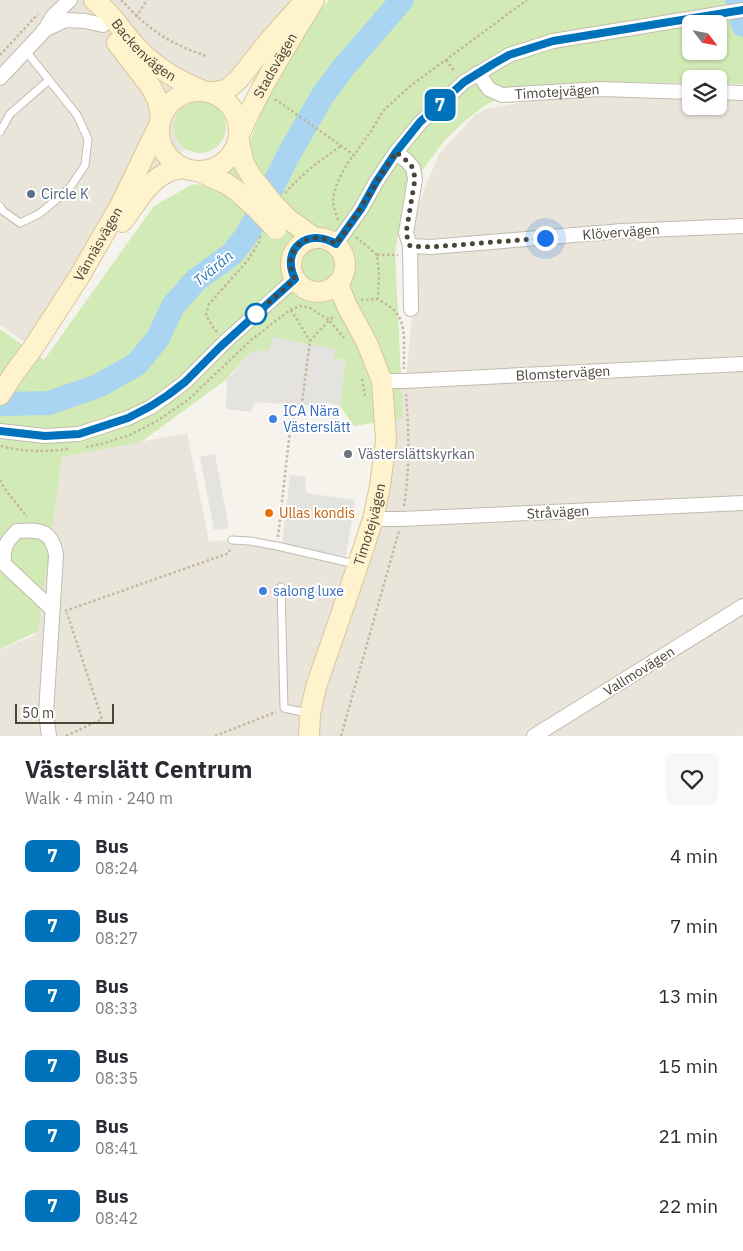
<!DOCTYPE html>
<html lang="en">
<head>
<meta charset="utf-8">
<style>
  :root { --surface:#fff; --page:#f7f7f7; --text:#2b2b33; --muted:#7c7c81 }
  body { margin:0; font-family:"IBM Plex Sans",sans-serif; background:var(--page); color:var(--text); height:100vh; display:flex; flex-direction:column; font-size:19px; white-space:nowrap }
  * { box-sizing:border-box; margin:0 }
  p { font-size:16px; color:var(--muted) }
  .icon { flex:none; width:28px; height:28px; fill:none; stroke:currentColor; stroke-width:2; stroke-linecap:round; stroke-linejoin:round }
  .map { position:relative; height:736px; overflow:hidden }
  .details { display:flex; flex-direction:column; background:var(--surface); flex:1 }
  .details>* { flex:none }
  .badge { padding:0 10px; border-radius:8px; font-size:18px; line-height:32px }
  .needle { width:32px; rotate:122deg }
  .tools { position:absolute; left:682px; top:15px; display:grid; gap:10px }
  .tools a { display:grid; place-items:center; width:45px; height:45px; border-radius:8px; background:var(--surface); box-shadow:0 1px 4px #0004; font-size:25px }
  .scale { position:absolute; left:15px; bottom:12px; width:99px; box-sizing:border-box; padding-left:5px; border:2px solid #4b4439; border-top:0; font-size:14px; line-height:18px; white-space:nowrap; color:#4b4439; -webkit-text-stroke:4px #fff; paint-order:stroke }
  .you { position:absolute; width:25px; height:25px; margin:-12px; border:4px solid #fff; border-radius:50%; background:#1a73e8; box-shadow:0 0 0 8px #1a73e833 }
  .map>.badge { position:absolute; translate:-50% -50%; box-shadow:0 0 0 2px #fff }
  .round { display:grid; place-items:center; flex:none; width:52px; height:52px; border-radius:8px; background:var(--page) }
  .summary { display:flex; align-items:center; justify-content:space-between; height:85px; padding:0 25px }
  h1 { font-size:24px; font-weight:700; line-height:38px }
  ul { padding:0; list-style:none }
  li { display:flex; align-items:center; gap:15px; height:70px; padding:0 25px }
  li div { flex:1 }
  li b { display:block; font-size:19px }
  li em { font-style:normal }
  li .badge { min-width:55px; font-weight:700; text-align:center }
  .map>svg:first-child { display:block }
</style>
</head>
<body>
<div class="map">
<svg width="743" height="736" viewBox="0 0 743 736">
  <rect width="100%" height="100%" fill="#f6f3ec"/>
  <g fill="#eae5da">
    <path d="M 0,0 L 308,0 L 79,277 L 33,348 L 0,325 Z"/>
    <path d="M 601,89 L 691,92 L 691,106 L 719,106 L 719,92 L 743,93 L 743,735 L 741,736 L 0,736 L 0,650 L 35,635 L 61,457 L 187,433 L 209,541 L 232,540 L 358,565 L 373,519 L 407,368 L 417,263 L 414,229 L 421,198 L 439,154 L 476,114 L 489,108 Z"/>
  </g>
  <g fill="#d2eab5" fill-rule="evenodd">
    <path d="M 329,0 L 743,0 L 743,84 L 719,83 L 719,79 L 691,79 L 691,83 L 593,82 L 517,89 L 484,106 L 466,120 L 444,141 L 405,194 L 395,252 L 403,418 L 354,426 L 340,406 L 345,360 L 334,359 L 272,338 L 270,351 L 254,351 L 242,361 L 227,379 L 141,442 L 62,457 L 38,631 L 0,649 L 0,329 L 44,360 L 154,206 L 193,184 L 216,187 L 248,146 L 264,106 L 286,64 L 318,13 ZM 691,24 L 719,24 L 719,51 L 691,51 Z"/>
    <circle cx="200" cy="127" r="26"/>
  </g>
  <g fill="#e5e3e0">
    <path d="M 272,337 L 335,349 L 334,359 L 345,360 L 340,406 L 330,403 L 314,406 L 255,402 L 251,412 L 226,409 L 227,379 L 233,374 L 242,361 L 254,351 L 269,351 Z"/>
    <path d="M 215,454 L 229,528 L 214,530 L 200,457 Z"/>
    <path d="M 290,475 L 305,476 L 306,493 L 355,500 L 346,556 L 282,546 Z"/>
  </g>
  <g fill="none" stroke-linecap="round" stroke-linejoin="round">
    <g stroke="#a9d4f2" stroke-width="24">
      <path d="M 737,0 L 743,25"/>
      <path d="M 0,404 L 49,403 L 98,386 L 137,364 L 158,338 L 173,306 L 196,280 L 232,254 L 246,236 L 260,212 L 290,152 L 323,95 L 343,68 L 402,0"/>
    </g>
    <defs>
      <g id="lane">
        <path d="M 0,132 L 10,114 L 49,80"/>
        <path d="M 0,206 L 3,211 L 20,223 L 39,214 L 69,189 L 85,165 L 88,139 L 77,115 L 25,50"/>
        <path d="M 232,540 L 250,541 L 277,546 L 355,564"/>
        <path d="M 281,587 L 284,708 L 307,713"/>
      </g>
      <g id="street">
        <path d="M 44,30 L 66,20 L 85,21 L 103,25"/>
        <path id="s1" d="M 478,73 L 489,89 L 502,95 L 601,89 L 691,92"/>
        <path d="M 0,78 L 44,31 L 53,16 L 70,0"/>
        <path d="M 719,92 L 743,93"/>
        <path d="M 396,152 L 407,161 L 413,168 L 415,179 L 406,233 L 410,246 L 411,309"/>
        <path d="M 336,244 L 361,209 L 376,182 L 396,152 L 420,123 L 464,82 L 509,55 L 553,41 L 743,10"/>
        <path d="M 410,246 L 431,247 L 622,231 L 743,226"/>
        <path d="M 382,381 L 405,381 L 743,364"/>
        <path d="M 0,431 L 45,436 L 79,434 L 128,418 L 151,407 L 168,395 L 185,382 L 225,342 L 295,279"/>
        <path d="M 373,519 L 402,519 L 743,503"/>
        <path d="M 49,736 L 46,713 L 56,555 C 52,530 39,529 17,531 C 6,542 3,547 4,564 L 52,609"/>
        <path d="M 534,736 L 743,606"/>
      </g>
      <g id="secondary">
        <path id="s2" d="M 94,0 C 100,5 106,10 111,16 C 118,24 124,33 131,41 C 152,65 172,78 201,90"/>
        <path d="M 117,43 L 151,87 L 158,101 L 161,116"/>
        <circle cx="199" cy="131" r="40"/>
        <path d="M 213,92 L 225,90 L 231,86 L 239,79 L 269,41 L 299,7"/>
        <path id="s3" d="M 240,133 C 260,87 288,43 314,0"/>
        <path d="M 239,142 L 244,164 L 252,177"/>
        <path d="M 200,172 L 227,184 L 237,191"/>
        <path d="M 287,218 L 313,237"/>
        <path d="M 122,222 C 134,207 147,183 164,174 C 170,170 177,169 183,168"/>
        <circle cx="318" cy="265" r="27"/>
        <path id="s4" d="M 0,395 L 15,372 L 33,348 L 79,277 L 121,204 L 159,125"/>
        <path id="s5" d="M 309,736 L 310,714 L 316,687 L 358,565 L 373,519 L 380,486 L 386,440 L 382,381 L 367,343 L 347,306 L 338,284"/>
      </g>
    </defs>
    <use href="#lane" stroke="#c2bbae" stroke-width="9"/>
    <use href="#street" stroke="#c2bbae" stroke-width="16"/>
    <use href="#secondary" stroke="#d6c79b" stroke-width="22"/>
    <g stroke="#c4b79f" stroke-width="2.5" stroke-dasharray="2.5 2.5" stroke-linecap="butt">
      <path d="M 121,0 C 138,18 156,35 179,45 C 188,50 199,53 208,57"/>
      <path d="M 136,17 L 147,0"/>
      <path d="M 0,55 L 38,14"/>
      <path d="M 446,60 L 455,72"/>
      <path d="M 275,99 L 354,155 L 370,133 L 383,111 L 409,87 L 527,0"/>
      <path d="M 285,193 C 303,173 319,161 341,146"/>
      <path d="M 338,220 C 336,213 333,206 333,200 C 334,186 345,165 354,155"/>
      <path d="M 356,237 L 377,255 L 379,274 L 378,299 C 386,304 395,309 399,317 C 407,330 403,354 404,369"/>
      <path d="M 377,255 L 398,255"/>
      <path d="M 361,300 L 378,299"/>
      <path d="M 291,310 L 310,341"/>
      <path d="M 217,332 L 213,327 L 206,315 L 209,304 L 248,260 L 259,242 L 260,236"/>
      <path d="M 362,379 L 365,396"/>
      <path d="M 1,446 C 23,452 45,452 68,449"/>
      <path d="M 86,447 L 101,444 L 130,435 L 157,421 L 188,400 L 251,340 L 290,310 L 300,306 L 310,308 L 329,320 L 335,316"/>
      <path d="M 0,480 L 5,489 L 27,517"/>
      <path d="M 404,506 C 410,469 409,431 406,394"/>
      <path d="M 278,537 L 291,422 L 302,403 L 310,341 L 329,320 L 344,338"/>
      <path d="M 65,611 L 229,553 L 230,548"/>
      <path d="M 66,736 L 102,719 L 67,613"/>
      <path d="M 215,736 L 276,712"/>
      <path d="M 341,736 L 399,531"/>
    </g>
    <use href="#lane" stroke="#fff" stroke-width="7"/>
    <use href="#street" stroke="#fff" stroke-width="14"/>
    <use href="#secondary" stroke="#fff3cd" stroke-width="20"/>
    <defs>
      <g id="secondary-bridge">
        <path d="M 252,177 L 271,201 L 287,218"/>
        <path d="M 237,191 L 255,207 L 276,229"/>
      </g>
    </defs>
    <use href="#secondary-bridge" stroke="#d6c79b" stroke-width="22" stroke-linecap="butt"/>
    <use href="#secondary-bridge" stroke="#fff3cd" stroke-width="20"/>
  </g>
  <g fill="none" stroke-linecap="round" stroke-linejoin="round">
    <defs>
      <path id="line" d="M 0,431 L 45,436 L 79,434 L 128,418 L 151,406 L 168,395 L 185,382 L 220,347 L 295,279 C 280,249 308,227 336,244 L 361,209 L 376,182 L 396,152 L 420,122 L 464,82 L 493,64 L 509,55 L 553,41 L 743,10"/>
    </defs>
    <use href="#line" stroke="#fff" stroke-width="11"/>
    <use href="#line" stroke="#0072bc" stroke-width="8"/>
    <path stroke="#4b4439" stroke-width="5" stroke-dasharray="0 9" d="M 256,314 L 295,279 C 280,249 308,227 336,244 C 358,215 375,183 396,152 L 407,161 L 413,168 L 415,179 L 406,233 L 410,246 L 431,247 L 545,238"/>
  </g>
  <circle fill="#5c6f8a" stroke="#fff" stroke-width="2" cx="31" cy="194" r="5"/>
  <circle fill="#fff" stroke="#0072bc" stroke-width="2.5" cx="256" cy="314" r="10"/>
  <g fill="#3f7fe0" stroke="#fff" stroke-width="2">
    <circle cx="273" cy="419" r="5"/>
    <circle cx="263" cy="591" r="5"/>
  </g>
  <circle fill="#6b7280" stroke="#fff" stroke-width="2" cx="348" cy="454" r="5"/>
  <circle fill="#e8710a" stroke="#fff" stroke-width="2" cx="269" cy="513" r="5"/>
  <g text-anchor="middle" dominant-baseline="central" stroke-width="4" stroke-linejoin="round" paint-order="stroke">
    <g font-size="14" fill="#4b4439" stroke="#fff">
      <text stroke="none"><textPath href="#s2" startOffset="71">Backenvägen</textPath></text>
      <text stroke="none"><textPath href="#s3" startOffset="76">Stadsvägen</textPath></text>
      <text stroke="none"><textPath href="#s1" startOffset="89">Timotejvägen</textPath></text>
      <text transform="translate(621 232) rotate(-4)">Klövervägen</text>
      <text stroke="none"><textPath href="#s4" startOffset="180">Vännäsvägen</textPath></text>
      <text transform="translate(563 373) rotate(-3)">Blomstervägen</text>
      <text transform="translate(558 512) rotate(-3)">Stråvägen</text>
      <text stroke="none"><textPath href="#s5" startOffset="221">Timotejvägen</textPath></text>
      <text transform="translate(639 671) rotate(-32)">Vallmovägen</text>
    </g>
    <g font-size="14" fill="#4e5e75" stroke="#fff" text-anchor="start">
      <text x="41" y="194">Circle K</text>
    </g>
    <g font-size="14" fill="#366cbe" stroke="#fff" text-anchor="start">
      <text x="283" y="411">ICA Nära<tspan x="283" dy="16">Västerslätt</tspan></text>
      <text x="273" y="591">salong luxe</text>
    </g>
    <g font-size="14" fill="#5b616d" stroke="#fff" text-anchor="start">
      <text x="358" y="454">Västerslättskyrkan</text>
    </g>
    <g font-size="14" fill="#c56008" stroke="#fff" text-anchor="start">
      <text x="279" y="513">Ullas kondis</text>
    </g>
    <g font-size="15" font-style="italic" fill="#2e7ab2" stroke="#fff">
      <text transform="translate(213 268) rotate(-40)">Tvärån</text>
    </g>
  </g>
</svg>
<div class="tools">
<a><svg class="needle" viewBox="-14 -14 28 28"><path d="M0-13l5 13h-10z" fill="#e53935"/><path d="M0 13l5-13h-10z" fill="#7c7c81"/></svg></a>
<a><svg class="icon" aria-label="layers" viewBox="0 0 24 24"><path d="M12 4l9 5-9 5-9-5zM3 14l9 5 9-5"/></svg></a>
</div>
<div class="scale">50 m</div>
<div class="you" style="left:545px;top:238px"></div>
<b class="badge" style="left:440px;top:105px;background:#0072bc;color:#fff">7</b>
</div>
<section class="details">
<div class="summary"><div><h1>Västerslätt Centrum</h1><p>Walk · 4 min · 240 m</p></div><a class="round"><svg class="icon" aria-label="heart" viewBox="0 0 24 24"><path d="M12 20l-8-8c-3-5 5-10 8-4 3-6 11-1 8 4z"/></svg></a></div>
<ul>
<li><span class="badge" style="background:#0072bc;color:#fff">7</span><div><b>Bus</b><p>08:24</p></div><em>4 min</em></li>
<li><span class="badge" style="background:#0072bc;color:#fff">7</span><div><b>Bus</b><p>08:27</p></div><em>7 min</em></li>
<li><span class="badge" style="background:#0072bc;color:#fff">7</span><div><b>Bus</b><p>08:33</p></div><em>13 min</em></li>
<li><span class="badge" style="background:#0072bc;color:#fff">7</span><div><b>Bus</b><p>08:35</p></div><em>15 min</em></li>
<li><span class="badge" style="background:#0072bc;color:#fff">7</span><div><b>Bus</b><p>08:41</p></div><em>21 min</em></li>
<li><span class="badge" style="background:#0072bc;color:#fff">7</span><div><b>Bus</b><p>08:42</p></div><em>22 min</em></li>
</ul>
</section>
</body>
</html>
